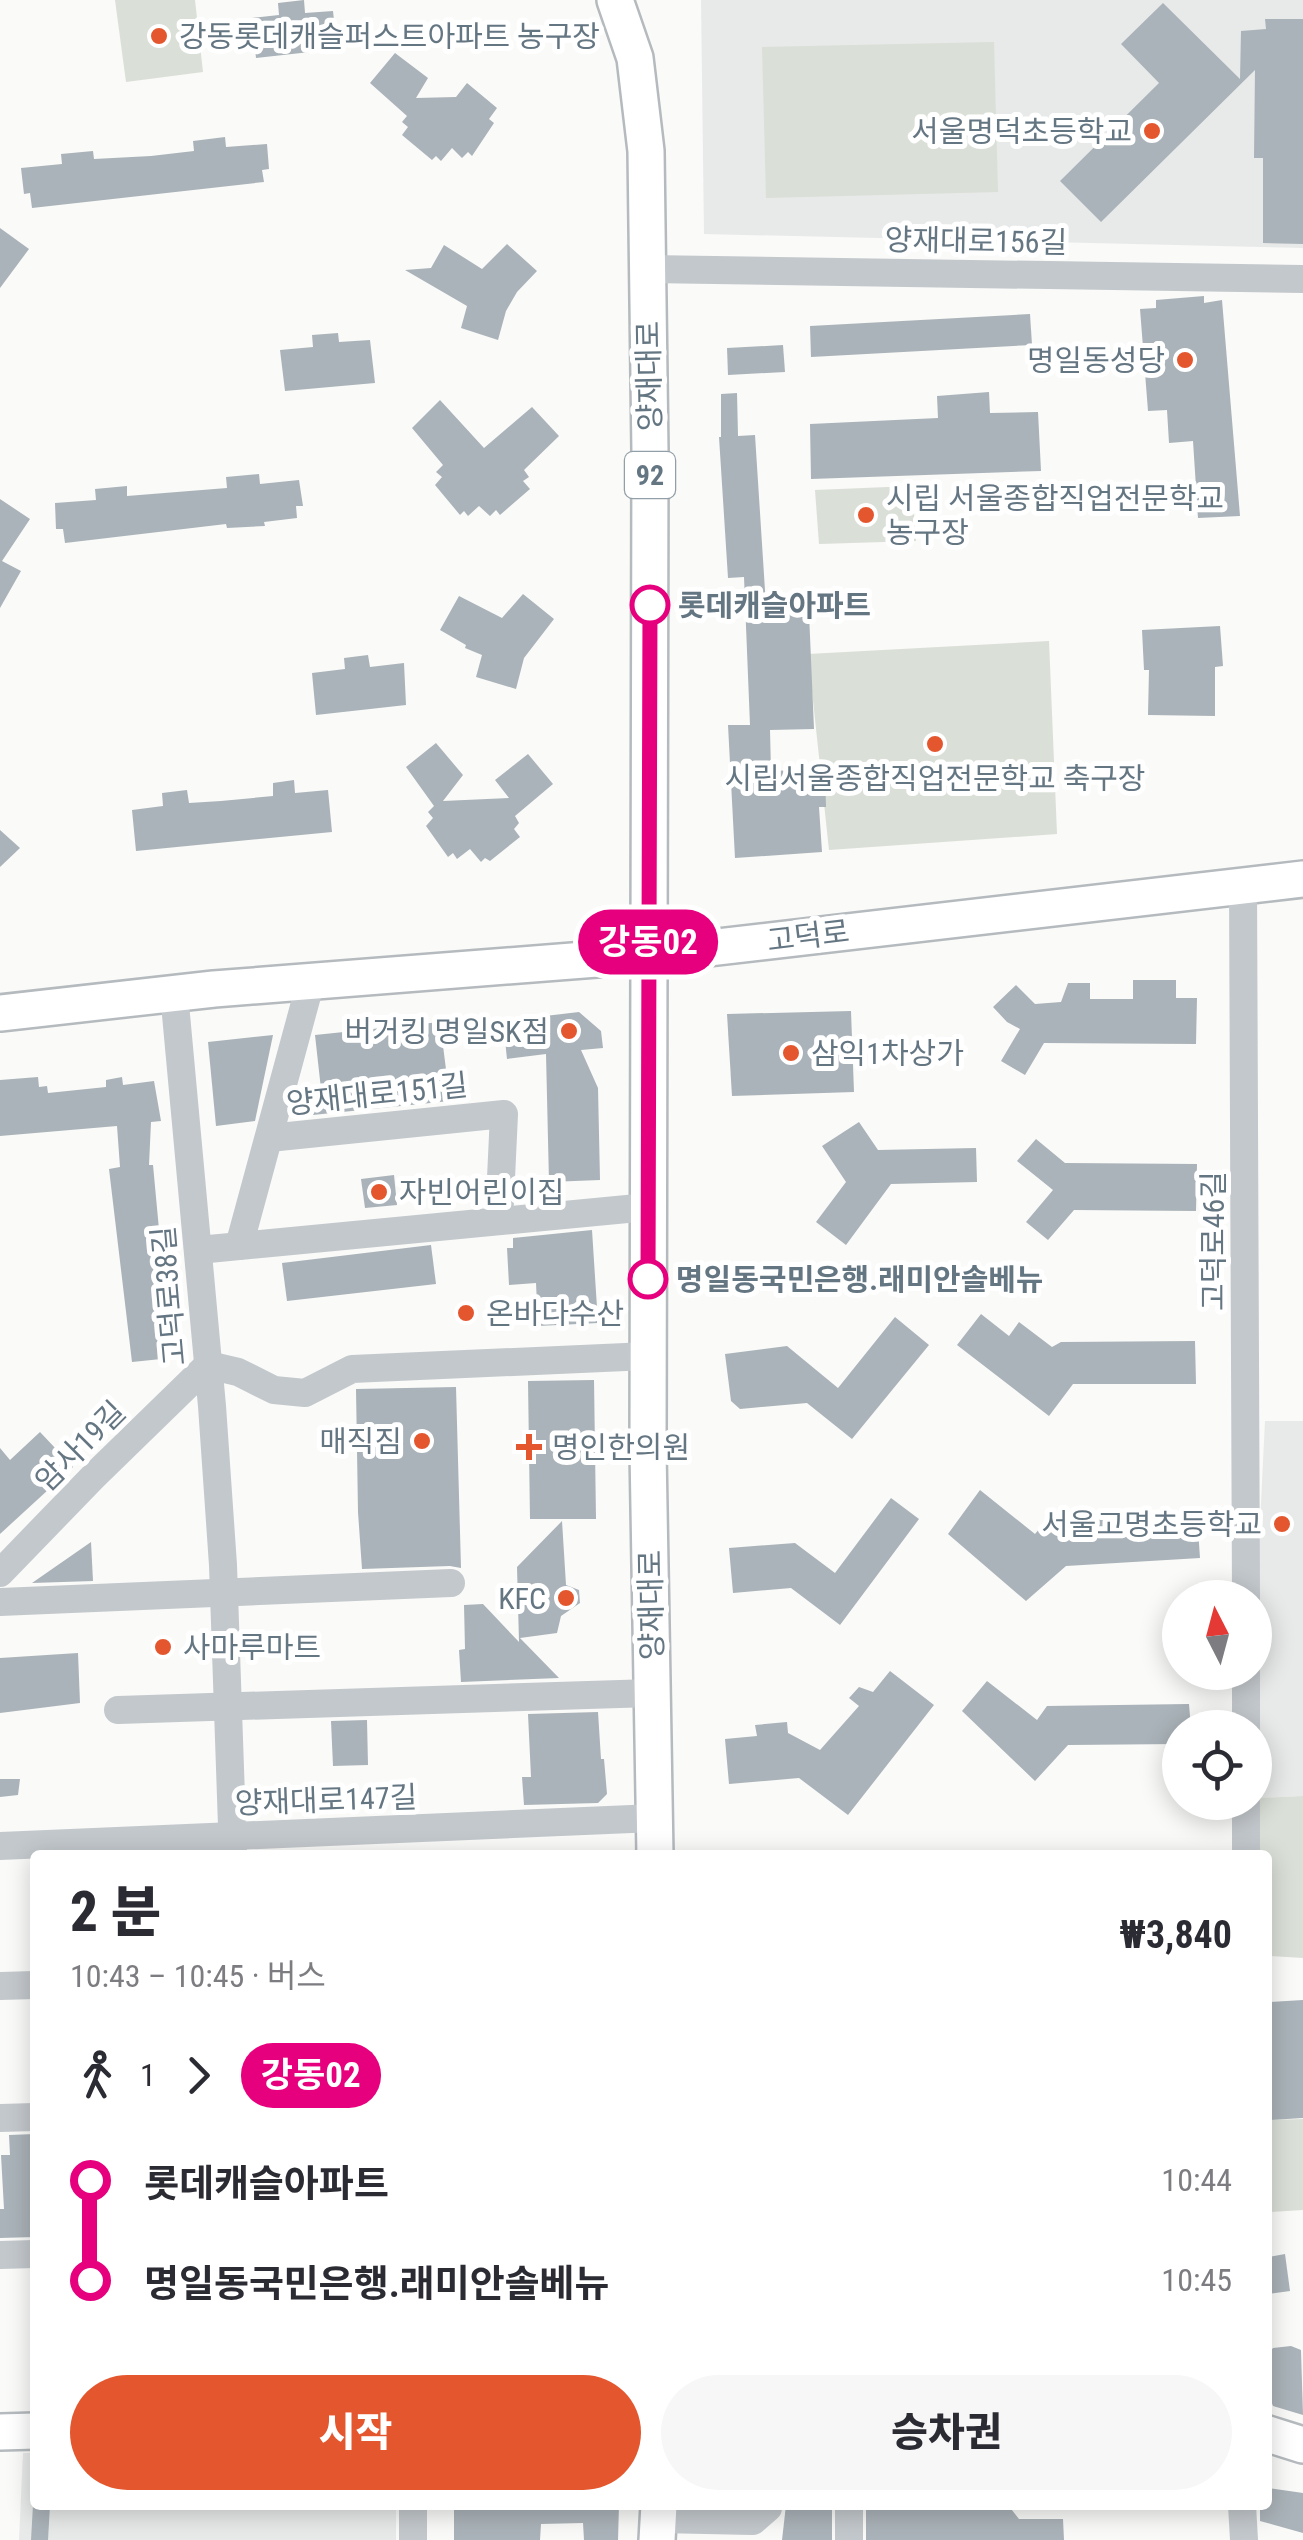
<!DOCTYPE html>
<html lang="ko">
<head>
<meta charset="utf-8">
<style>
  :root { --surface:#fff; --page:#f7f7f7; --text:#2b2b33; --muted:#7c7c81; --accent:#e4572e }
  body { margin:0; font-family:"Roboto Condensed","Noto Sans KR",sans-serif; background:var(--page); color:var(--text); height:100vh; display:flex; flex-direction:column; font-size:38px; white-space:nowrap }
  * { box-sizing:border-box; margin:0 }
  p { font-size:32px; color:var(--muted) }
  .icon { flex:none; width:55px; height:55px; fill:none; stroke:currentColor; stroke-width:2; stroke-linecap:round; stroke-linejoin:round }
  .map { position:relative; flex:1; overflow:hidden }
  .drawer { position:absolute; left:30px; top:1850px; width:1242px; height:660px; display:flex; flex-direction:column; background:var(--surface); border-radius:10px; box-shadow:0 5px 25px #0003 }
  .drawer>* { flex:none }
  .badge { padding:0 20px; border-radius:32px; font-size:35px; line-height:65px }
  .needle { width:65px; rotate:354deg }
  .fabs { position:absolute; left:1162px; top:1580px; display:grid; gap:20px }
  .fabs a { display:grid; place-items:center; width:110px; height:110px; border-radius:50%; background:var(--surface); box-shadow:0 5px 25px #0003; font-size:50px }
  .map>.badge { position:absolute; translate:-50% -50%; box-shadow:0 0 0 5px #fff }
  .legs { display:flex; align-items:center; gap:15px; height:110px; padding:0 40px; font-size:32px }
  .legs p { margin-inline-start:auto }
  .summary { display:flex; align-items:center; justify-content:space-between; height:170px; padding:0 40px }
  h1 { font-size:55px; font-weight:800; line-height:75px }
  .action { display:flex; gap:20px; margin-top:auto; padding:20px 40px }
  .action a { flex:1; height:115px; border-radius:60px; background:var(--accent); color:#fff; font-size:40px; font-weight:800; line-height:115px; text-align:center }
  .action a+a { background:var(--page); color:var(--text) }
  ul { padding:0 40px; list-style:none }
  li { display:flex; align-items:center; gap:35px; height:100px; font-size:38px }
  li i { display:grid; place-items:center; width:15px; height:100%; margin:0 12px; background:currentColor }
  li i::after { content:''; width:25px; height:25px; margin:-12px; border:8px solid; border-radius:50%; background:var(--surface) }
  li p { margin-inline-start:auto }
  li:first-child i { background:linear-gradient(#0000 50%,currentColor 0) }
  li:last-child i { background:linear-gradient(currentColor 50%,#0000 0) }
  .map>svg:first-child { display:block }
</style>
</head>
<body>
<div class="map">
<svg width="1303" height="2540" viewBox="0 0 1303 2540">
  <rect width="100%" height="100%" fill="#fafaf8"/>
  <g fill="#e8e9e9">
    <path d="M 701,0 L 1303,0 L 1303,248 L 704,234 Z"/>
    <path d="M 1265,1421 L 1303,1421 L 1303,1796 L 1255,1798 L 1255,1626 Z"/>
    <path d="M 23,2453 L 35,2453 L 35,2505 L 396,2505 L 396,2540 L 19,2540 Z"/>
  </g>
  <g fill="#dadfd7">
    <path d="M 115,0 L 195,0 L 203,72 L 126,82 Z"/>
    <path d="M 994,42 L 998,192 L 766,198 L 762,47 Z"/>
    <path d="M 912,486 L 916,541 L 819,544 L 815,490 Z"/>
    <path d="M 1049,641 L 1057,834 L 829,850 L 808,654 Z"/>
    <path d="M 1303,1796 L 1303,1958 L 1268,1956 L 1268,1855 L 1246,1855 L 1255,1798 Z"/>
    <path d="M 1303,2119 L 1303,2210 L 1268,2212 L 1268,2120 Z"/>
  </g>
  <g fill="#aab3b9">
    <path d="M 304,0 L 305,13 L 333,11 L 337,49 L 256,58 L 252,18 L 279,15 L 278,3 Z"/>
    <path d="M 1163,3 L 1240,79 L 1241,31 L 1266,29 L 1265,19 L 1303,19 L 1303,244 L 1263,243 L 1263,158 L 1254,158 L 1255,70 L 1101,222 L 1060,181 L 1159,83 L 1121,44 Z"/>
    <path d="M 395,53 L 428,78 L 416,98 L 456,97 L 467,83 L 497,108 L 489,119 L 494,123 L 472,156 L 468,152 L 462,158 L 452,148 L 441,161 L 436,156 L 432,160 L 402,135 L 408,127 L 402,122 L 407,116 L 370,83 Z"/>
    <path d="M 225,137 L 226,147 L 267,144 L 269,169 L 262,170 L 264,182 L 32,208 L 30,193 L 24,194 L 21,168 L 62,164 L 61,154 L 93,151 L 94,159 L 151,156 L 194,151 L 193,141 Z"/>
    <path d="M 0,228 L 29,249 L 0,288 Z"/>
    <path d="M 507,244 L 537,271 L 517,292 L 506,311 L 498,340 L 461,328 L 467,306 L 405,270 L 431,268 L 444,245 L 482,269 Z"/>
    <path d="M 1204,296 L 1204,303 L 1222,300 L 1240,516 L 1198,518 L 1193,441 L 1169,443 L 1167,410 L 1148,411 L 1140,309 L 1156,308 L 1156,300 Z"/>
    <path d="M 1030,314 L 1032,345 L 811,357 L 810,326 Z"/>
    <path d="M 338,333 L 339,342 L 370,340 L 375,383 L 285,391 L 280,350 L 313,347 L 312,335 Z"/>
    <path d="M 783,345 L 785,372 L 728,375 L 727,348 Z"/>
    <path d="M 989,392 L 990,413 L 1038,412 L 1041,471 L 811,479 L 810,424 L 938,418 L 937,396 Z"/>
    <path d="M 737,393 L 738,436 L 755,435 L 766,606 L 774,605 L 775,614 L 809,613 L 814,729 L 770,730 L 771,771 L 825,769 L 826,807 L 819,807 L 822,852 L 735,858 L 728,725 L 750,725 L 744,577 L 728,578 L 719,437 L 721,437 L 721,394 Z"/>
    <path d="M 440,400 L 484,448 L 532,407 L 559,436 L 524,470 L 529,477 L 523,481 L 530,489 L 500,515 L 496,510 L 490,516 L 479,506 L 468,516 L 464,511 L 460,515 L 435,485 L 442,477 L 436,472 L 443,465 L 412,428 Z"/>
    <path d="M 259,474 L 260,484 L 299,480 L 303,506 L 296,506 L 297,518 L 264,522 L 265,526 L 227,528 L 226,524 L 65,543 L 63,529 L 56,529 L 55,503 L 96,500 L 95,489 L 127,486 L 127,496 L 227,488 L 226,477 Z"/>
    <path d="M 0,499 L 30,519 L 2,561 L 21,571 L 0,608 Z"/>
    <path d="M 523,594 L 554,619 L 524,658 L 516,689 L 476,677 L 482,655 L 465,648 L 466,645 L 440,630 L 459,596 L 502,618 Z"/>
    <path d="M 1220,626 L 1223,666 L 1215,667 L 1215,716 L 1148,715 L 1149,670 L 1144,670 L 1142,630 Z"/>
    <path d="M 368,655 L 370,667 L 404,663 L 406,705 L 316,715 L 312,673 L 345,669 L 344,658 Z"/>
    <path d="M 436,743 L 463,775 L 443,801 L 509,798 L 495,780 L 528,754 L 553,784 L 515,816 L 519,823 L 514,829 L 520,837 L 490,861 L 485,858 L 481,862 L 470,849 L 457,859 L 453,853 L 448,857 L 426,826 L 433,818 L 428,812 L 434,806 L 406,767 Z"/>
    <path d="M 294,780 L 295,793 L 328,790 L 332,832 L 136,851 L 132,810 L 163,806 L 162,793 L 187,790 L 189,803 L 221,801 L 273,796 L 273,783 Z"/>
    <path d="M 0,830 L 20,848 L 0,867 Z"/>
    <path d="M 1133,980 L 1176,980 L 1176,998 L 1197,998 L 1196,1044 L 1044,1043 L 1025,1075 L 1001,1061 L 1020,1029 L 1007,1022 L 993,1007 L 1016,985 L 1035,1004 L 1061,1002 L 1068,983 L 1090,983 L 1090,999 L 1133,999 Z"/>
    <path d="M 851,1011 L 854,1092 L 732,1096 L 727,1014 Z"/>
    <path d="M 579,1012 L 601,1031 L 603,1048 L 581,1050 L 598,1088 L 600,1180 L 549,1182 L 546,1054 L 507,1059 L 503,1021 Z"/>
    <path d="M 440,1022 L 450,1101 L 293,1117 L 300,1091 L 321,1089 L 315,1035 Z"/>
    <path d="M 273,1035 L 255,1121 L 216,1126 L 208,1042 Z"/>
    <path d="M 38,1077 L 39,1087 L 47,1086 L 48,1093 L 106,1087 L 106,1080 L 122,1077 L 123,1085 L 154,1081 L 161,1121 L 151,1122 L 149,1165 L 153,1165 L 171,1358 L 132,1362 L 109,1169 L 120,1167 L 117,1126 L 0,1136 L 0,1080 Z"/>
    <path d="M 859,1122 L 878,1150 L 976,1148 L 977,1182 L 891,1184 L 846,1245 L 816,1222 L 846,1182 L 822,1146 Z"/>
    <path d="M 1036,1139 L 1065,1163 L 1197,1164 L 1196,1211 L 1074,1210 L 1048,1240 L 1026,1222 L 1053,1190 L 1017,1161 Z"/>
    <path d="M 394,1175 L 397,1205 L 365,1208 L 361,1179 Z"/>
    <path d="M 592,1230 L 598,1323 L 538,1326 L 536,1283 L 509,1285 L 507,1248 L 513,1248 L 513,1238 Z"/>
    <path d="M 431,1245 L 436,1284 L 287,1301 L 282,1263 Z"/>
    <path d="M 981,1314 L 1009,1336 L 1019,1322 L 1052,1347 L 1061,1342 L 1195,1341 L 1196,1384 L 1073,1384 L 1049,1416 L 957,1345 Z"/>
    <path d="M 895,1317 L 929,1345 L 852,1439 L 807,1403 L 740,1409 L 731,1401 L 725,1354 L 787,1346 L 838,1388 Z"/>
    <path d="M 594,1380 L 596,1519 L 530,1519 L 528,1381 Z"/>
    <path d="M 456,1387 L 461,1568 L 450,1566 L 362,1569 L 358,1512 L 356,1389 Z"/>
    <path d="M 40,1432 L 73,1467 L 0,1534 L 0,1448 L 10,1460 Z"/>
    <path d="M 980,1490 L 1035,1534 L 1048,1518 L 1197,1514 L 1200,1558 L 1066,1566 L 1026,1601 L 948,1534 Z"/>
    <path d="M 891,1498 L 919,1519 L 840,1625 L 791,1588 L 733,1593 L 729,1548 L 795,1543 L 835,1573 Z"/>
    <path d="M 562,1521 L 566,1585 L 579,1590 L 580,1603 L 561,1616 L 557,1633 L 520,1638 L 559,1678 L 461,1682 L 459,1650 L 465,1649 L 464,1605 L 483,1604 L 519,1642 L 517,1567 Z"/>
    <path d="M 91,1542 L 93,1581 L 32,1583 Z"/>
    <path d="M 78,1653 L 80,1703 L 0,1713 L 0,1658 Z"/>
    <path d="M 890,1671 L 934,1705 L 848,1815 L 799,1778 L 729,1784 L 725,1739 L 757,1736 L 755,1725 L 787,1722 L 788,1733 L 820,1750 L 859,1706 L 849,1698 L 859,1687 L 873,1692 Z"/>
    <path d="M 987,1681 L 1037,1720 L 1047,1706 L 1189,1704 L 1191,1728 L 1180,1728 L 1180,1744 L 1068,1745 L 1035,1781 L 962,1711 Z"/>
    <path d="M 598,1712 L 601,1759 L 604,1759 L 607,1794 L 598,1803 L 524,1805 L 522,1777 L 531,1777 L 528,1714 Z"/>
    <path d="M 367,1720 L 368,1765 L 333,1766 L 331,1721 Z"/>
    <path d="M 0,1779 L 20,1779 L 18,1795 L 0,1797 Z"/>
    <path d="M 1303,2000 L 1303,2118 L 1271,2120 L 1268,2002 Z"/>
    <path d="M 35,2134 L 35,2237 L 0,2238 L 0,2209 L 4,2209 L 1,2155 L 10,2155 L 9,2135 Z"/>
    <path d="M 1285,2254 L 1290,2291 L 1269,2294 L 1268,2257 Z"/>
    <path d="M 1291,2346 L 1301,2350 L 1303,2415 L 1273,2406 L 1269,2396 L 1268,2354 L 1273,2348 Z"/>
    <path d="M 1268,2488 L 1303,2493 L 1303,2533 L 1260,2521 L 1260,2505 L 1268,2505 Z"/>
    <path d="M 33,2505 L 50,2505 L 48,2540 L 31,2540 Z"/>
    <path d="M 454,2505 L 619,2505 L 618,2540 L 584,2540 L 583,2523 L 541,2524 L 540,2540 L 454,2540 Z"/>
    <path d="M 786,2505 L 832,2505 L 832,2540 L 782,2540 Z"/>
    <path d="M 866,2505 L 1008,2505 L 1019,2519 L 1063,2519 L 1064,2540 L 866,2540 Z"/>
  </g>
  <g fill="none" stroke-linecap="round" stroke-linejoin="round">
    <defs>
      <g id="major">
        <path d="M 615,0 L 635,58 L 646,151 L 650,452 L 648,1450 L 655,1855"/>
        <path d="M 0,1013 L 214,989 L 648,955 L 1303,879"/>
        <path d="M 0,2432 L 35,2431"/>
        <path d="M 1268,2434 L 1303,2445"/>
        <path d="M 657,2540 L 659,2505"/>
      </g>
    </defs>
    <use href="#major" stroke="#b5babe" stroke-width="40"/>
    <g stroke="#c3c8cc" stroke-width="28">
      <path d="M 648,269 L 1303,279"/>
      <path d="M 1243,885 L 1246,1598"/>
      <path d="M 174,993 L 212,1406 L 223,1565 L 233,1855"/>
      <path d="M 269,1138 L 504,1114 L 499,1221"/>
      <path d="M 239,1246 L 311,981"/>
      <path d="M 198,1250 L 648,1207"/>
      <path d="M 0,1573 L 93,1477 L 208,1365 L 238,1372 L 274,1390 L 305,1393 L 352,1369 L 648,1356"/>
      <path d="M 0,1602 L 451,1583"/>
      <path d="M 1246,1672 L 1246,1728"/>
      <path d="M 118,1710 L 652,1693"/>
      <path d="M 1246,1802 L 1246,1855"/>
      <path d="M 0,1846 L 655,1818"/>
      <path d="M 0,1986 L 35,1985"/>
      <path d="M 0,2118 L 35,2117"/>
      <path d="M 0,2255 L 35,2254"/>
      <path d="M 413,2505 L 413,2540"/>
      <path d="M 1242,2505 L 1244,2540"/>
      <path d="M 658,2519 L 753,2521 L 768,2508 L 768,2505"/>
      <path d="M 849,2540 L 849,2505"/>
    </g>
    <use href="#major" stroke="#fff" stroke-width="35"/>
  </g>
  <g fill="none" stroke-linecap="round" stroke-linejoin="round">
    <defs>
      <path id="line-1" d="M 648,1279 L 650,605"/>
    </defs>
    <use href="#line-1" stroke="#fff" stroke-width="22"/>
    <use href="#line-1" stroke="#e6007e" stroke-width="15"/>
  </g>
  <g fill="#e4572e" stroke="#fff" stroke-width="4">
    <circle cx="159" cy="36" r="10"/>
    <circle cx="1152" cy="131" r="10"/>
    <circle cx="1185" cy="360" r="10"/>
    <circle cx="866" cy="515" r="10"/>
    <circle cx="935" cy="744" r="10"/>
    <circle cx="569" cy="1031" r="10"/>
    <circle cx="791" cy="1053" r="10"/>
    <circle cx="379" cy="1192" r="10"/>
    <circle cx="466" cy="1313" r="10"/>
    <circle cx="422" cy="1441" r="10"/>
    <path d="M524 1432h10v10h10v10h-10v10h-10v-10h-10v-10h10z"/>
    <circle cx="1282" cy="1524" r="10"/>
    <circle cx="566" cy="1598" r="10"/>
    <circle cx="163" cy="1647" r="10"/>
  </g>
  <g fill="#fff" stroke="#e6007e" stroke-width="5">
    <circle cx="650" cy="605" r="18"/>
    <circle cx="648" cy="1279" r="18"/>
  </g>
  <g text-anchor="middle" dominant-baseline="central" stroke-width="10" stroke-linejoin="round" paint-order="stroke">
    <rect fill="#fff" stroke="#939fa8" stroke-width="2.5" x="625" y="452" width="50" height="46" rx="8"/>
    <g font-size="28" font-weight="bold" fill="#657683">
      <text x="650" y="475">92</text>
    </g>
    <g font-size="30" fill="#657683" stroke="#fff" text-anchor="start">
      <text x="179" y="36">강동롯데캐슬퍼스트아파트 농구장</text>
      <text x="1132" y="131" text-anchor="end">서울명덕초등학교</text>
      <text x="1165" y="360" text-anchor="end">명일동성당</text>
      <text x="886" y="498">시립 서울종합직업전문학교<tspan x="886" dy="34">농구장</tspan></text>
      <text x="935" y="778" text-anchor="middle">시립서울종합직업전문학교 축구장</text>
      <text x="549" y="1031" text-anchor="end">버거킹 명일SK점</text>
      <text x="811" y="1053">삼익1차상가</text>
      <text x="399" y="1192">자빈어린이집</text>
      <text x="486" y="1313">온바다수산</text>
      <text x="402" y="1441" text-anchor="end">매직짐</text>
      <text x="552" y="1447">명인한의원</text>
      <text x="1262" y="1524" text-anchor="end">서울고명초등학교</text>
      <text x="546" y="1598" text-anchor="end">KFC</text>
      <text x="183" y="1647">사마루마트</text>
    </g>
    <g font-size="30" fill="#657683" stroke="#fff">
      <text transform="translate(976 241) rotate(1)">양재대로156길</text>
      <text transform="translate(649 376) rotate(-91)">양재대로</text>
      <text transform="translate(808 936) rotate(-7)">고덕로</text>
      <text transform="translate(377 1094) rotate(-6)">양재대로151길</text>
      <text transform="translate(1213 1241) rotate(-90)">고덕로46길</text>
      <text transform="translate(169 1296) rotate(-95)">고덕로38길</text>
      <text transform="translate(80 1446) rotate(-45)">암사19길</text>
      <text transform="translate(651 1605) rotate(-91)">양재대로</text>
      <text transform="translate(326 1800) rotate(-2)">양재대로147길</text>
    </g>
    <g font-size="30" font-weight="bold" fill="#657683" stroke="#fff" text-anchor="start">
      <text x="678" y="605">롯데캐슬아파트</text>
      <text x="676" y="1279">명일동국민은행.래미안솔베뉴</text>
    </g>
  </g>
</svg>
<div class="fabs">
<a><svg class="needle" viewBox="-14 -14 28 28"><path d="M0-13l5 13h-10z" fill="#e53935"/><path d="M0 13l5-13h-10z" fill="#7c7c81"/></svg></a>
<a><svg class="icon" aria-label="locate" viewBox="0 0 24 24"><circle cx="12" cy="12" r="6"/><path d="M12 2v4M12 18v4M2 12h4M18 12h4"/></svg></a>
</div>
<b class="badge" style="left:648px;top:942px;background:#e6007e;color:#fff">강동02</b>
<section class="drawer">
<div class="summary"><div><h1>2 분</h1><p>10:43 – 10:45 · 버스</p></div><b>₩3,840</b></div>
<div class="legs"><svg class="icon" aria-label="walk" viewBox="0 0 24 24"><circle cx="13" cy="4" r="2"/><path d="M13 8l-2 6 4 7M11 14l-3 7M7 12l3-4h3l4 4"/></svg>1<svg class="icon" aria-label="forward" viewBox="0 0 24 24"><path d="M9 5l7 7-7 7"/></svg><b class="badge" style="background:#e6007e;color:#fff">강동02</b></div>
<ul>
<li><i style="color:#e6007e"></i><b>롯데캐슬아파트</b><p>10:44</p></li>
<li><i style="color:#e6007e"></i><b>명일동국민은행.래미안솔베뉴</b><p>10:45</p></li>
</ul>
<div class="action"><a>시작</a><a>승차권</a></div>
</section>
</div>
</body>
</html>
